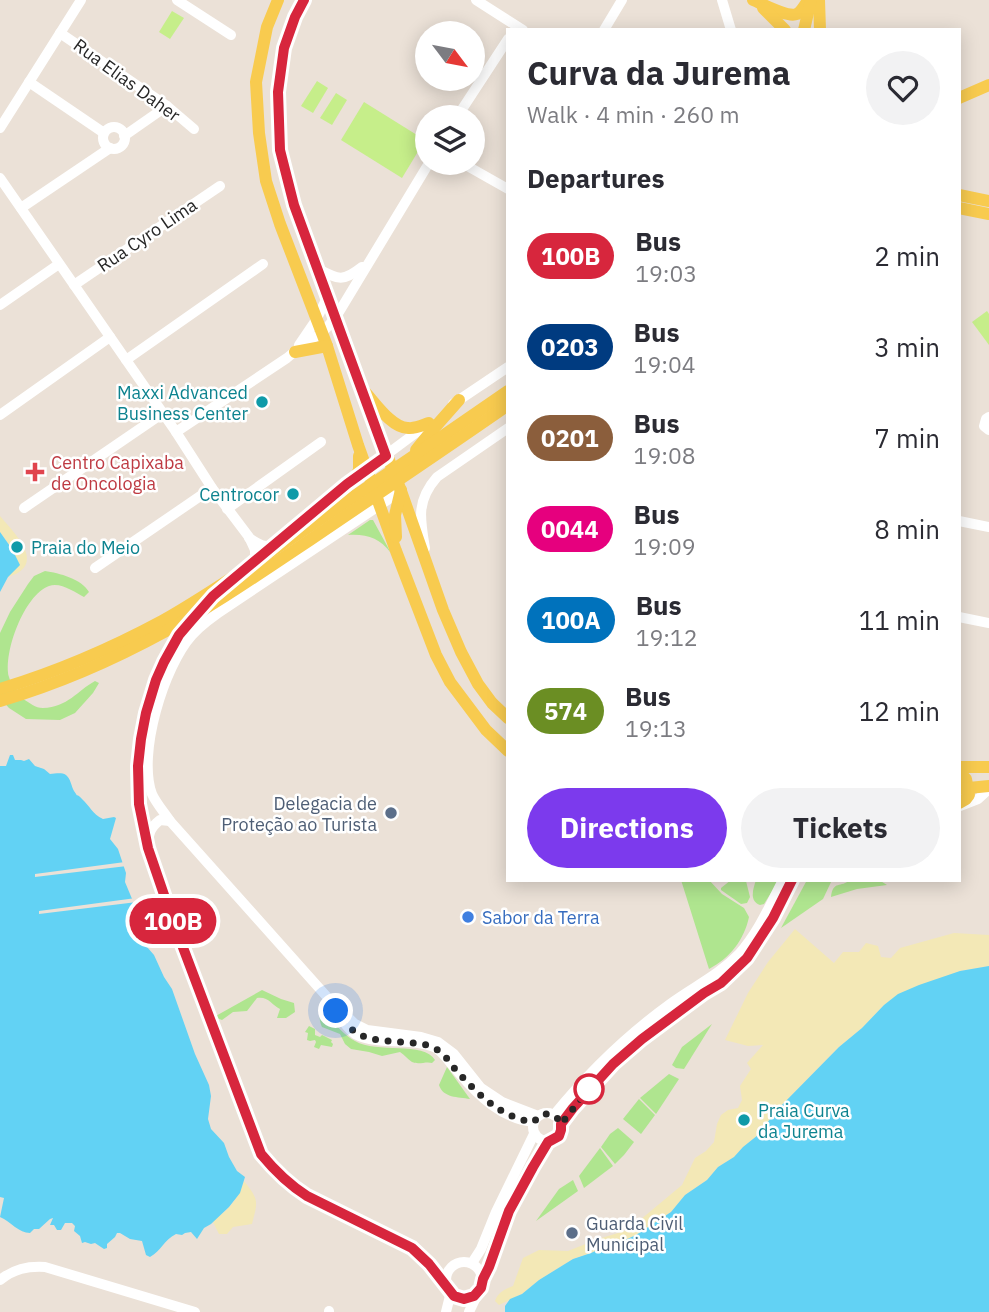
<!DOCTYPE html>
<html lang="en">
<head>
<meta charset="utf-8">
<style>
  :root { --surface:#fff; --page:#f2f2f3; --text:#2b2b33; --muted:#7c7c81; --accent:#7c3aed }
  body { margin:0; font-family:"IBM Plex Sans",sans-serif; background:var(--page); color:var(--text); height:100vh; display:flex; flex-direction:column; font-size:26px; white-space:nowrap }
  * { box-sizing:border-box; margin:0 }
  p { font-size:23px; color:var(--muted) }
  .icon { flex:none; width:38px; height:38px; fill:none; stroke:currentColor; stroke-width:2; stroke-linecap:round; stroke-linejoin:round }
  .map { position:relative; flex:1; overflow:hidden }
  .side { position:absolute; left:506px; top:28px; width:455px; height:854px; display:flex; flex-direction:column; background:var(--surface); border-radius:0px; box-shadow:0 4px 18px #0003 }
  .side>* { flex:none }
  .badge { padding:0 14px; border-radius:23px; font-size:24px; line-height:46px }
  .needle { width:46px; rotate:122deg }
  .controls { position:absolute; left:415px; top:21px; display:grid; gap:14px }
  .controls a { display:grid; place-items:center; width:70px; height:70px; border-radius:50%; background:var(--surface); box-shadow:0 4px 18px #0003; font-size:35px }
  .you { position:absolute; width:35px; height:35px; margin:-18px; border:5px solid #fff; border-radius:50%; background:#1a73e8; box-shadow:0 0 0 10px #1a73e833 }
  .map>.badge { position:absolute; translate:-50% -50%; box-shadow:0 0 0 4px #fff }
  h2 { padding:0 21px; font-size:26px; line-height:63px }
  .round { display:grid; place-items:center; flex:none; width:74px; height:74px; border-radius:37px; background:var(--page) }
  .overview { display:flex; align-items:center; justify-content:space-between; height:119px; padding:0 21px }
  h1 { font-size:33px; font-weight:800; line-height:52px }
  .cta { display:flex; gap:14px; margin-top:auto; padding:14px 21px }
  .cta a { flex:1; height:80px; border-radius:42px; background:var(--accent); color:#fff; font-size:28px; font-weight:800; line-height:80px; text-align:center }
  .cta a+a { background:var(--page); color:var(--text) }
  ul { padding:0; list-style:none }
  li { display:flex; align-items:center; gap:21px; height:91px; padding:0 21px }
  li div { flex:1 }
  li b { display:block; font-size:26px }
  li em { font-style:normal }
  li .badge { min-width:77px; font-weight:700; text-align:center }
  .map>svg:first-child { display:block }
</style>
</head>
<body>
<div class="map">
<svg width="989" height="1312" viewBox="0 0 989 1312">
  <rect width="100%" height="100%" fill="#ebe1d7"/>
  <g fill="#afe58f">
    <path d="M 370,520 L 373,520 L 391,553 C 379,538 368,534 348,535 Z"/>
    <path d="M 45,571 C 59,573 82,579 89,592 L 84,597 C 74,592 61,582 49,586 C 24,595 3,653 9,677 C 11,685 17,694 23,699 C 30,703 35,708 43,708 C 68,707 77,691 95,681 L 99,683 L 93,693 L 75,713 L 60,720 L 26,719 L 9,708 L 0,698 L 0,633 L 10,612 L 28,584 L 34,576 Z"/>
    <path d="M 681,880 L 709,880 L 722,894 L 744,908 L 749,917 C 744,940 730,958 709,969 Z"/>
    <path d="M 731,880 L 746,881 L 750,897 L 747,903 L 741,904 L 721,890 L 721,888 Z"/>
    <path d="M 756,880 L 779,880 L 764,904 L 760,905 C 749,901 753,889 756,880 Z"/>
    <path d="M 807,880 L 832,880 L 823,899 L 781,928 Z"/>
    <path d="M 850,880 L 879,880 L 887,885 L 857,889 L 831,897 C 833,880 841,888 850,880 Z"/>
    <path d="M 262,990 L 281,999 L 294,1003 L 295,1012 L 286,1018 L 277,1018 L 280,1009 C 272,1005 268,996 257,998 L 247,1011 L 233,1012 L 222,1020 L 214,1017 Z"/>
    <path d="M 322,1010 C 332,1020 342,1034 355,1041 C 377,1054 424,1041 435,1060 L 432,1063 C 426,1061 419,1065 412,1062 C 407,1059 405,1055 400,1052 L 382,1056 L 369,1052 L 351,1049 L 345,1044 L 340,1034 L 322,1027 C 319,1020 319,1016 322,1010 Z"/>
    <path d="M 712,1024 L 684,1069 L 676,1068 L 672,1065 L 682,1047 Z"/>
    <path d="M 309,1026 L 315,1029 L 315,1035 L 320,1037 L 322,1035 L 332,1040 L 331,1042 L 333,1044 L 332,1047 L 321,1045 L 319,1049 L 314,1047 L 316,1042 L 315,1040 L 310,1041 L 307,1040 L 308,1033 L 305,1032 Z"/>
    <path d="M 447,1067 L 470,1099 C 458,1097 443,1098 439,1085 Z"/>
    <path d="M 669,1074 L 679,1079 L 656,1114 L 640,1098 Z"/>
    <path d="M 639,1099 L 655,1115 L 641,1134 L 623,1119 Z"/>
    <path d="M 618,1128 L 634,1142 L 624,1155 L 615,1164 L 601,1147 L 610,1134 Z"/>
    <path d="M 600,1148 L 613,1166 L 584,1188 L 579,1176 Z"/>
    <path d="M 573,1180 L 578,1191 L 536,1221 L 559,1189 Z"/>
  </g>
  <g fill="#f3e8b6">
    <path d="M 0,516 C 15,534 48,565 8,577 L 15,558 L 12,549 L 0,532 Z"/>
    <path d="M 795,929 L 834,963 L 843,952 L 859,952 L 866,943 L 878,946 L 881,957 L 891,958 L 900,948 L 954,933 L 989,935 L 989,966 L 960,971 L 884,1005 L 862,1028 L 839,1047 L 776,1111 L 758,1135 L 743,1147 L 734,1157 L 718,1167 L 707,1180 L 685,1195 L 671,1212 L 636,1235 L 623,1241 L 613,1243 L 591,1253 L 573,1259 L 539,1280 L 522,1294 L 499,1305 L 495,1301 C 498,1292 505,1289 513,1286 L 523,1258 L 539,1250 L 568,1251 L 598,1239 L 628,1230 L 682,1185 L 695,1158 L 706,1151 L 714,1142 L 717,1124 L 721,1115 L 728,1110 L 738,1108 L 742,1100 L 740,1086 L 751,1069 L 747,1063 L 763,1045 L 748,1046 L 725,1040 L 748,993 L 768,962 Z"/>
    <path d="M 244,1181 C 259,1200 258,1201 252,1224 L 233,1227 L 227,1234 L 219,1234 L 213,1222 L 214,1219 C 228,1212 239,1197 244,1181 Z"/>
  </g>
  <g fill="#c6ee8a">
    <path d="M 172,11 L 184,18 L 170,39 L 159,32 Z"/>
    <path d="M 317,81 L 328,88 L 313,113 L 301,106 Z"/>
    <path d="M 336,93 L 347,100 L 332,125 L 320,118 Z"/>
    <path d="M 364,102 L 425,140 L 402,178 L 341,140 Z"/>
    <path d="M 987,311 L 989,314 L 989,345 L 972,322 Z"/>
  </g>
  <g fill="#62d2f4">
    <path d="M 0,532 L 12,549 L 20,565 L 8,577 L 0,592 Z"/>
    <path d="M 10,755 L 13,755 L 15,760 L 21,760 L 24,761 L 29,759 L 35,766 L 44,769 L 50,774 C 55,774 61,772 66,775 C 71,779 71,786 74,791 C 80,800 74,791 82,799 C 90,806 92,814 103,819 L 114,817 L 116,818 L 110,839 L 118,849 L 126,873 L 125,882 L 135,906 L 140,933 L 147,947 L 154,955 L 164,977 L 172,989 L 195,1054 L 209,1085 L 211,1096 L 208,1119 L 211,1129 L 224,1143 L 229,1157 L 237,1171 L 245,1177 L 240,1193 L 229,1207 L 211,1224 L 204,1228 L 197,1239 L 191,1232 L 185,1233 L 182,1235 L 176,1234 C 164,1240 161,1251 150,1257 L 146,1255 L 142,1241 L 130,1239 L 120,1233 L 117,1233 L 115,1237 L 107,1244 L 107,1248 L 104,1249 L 95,1243 L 91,1244 L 85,1242 L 82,1243 L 80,1236 L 74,1231 L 75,1226 L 72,1223 L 65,1223 L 61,1230 L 57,1230 L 54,1225 L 50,1225 L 53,1218 L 50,1219 L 39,1229 L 34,1229 L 30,1233 C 19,1233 11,1222 0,1217 L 4,1198 L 0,1197 L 0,766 L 6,766 Z"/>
    <path d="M 989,966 L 989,1312 L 505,1312 L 505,1306 L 510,1299 L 522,1294 L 539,1280 L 573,1259 L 591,1253 L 613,1243 L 623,1241 L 636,1235 L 671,1212 L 685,1195 L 707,1180 L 718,1167 L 734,1157 L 743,1147 L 758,1135 L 776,1111 L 839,1047 L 862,1028 L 884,1005 L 898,994 L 919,985 L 960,971 Z"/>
  </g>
  <g fill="#ebe1d7">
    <path d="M 125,862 L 127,866 L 35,877 L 35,874 Z"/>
    <path d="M 136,898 L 137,902 L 39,914 L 39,911 Z"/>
  </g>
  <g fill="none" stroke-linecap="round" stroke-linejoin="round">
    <g stroke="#fff" stroke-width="10">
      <path d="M 177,0 L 231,35"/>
      <path d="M 476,0 L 523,30"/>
      <path d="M 722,0 L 731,30"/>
      <path d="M 604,30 L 622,0"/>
      <path d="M 60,33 L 167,106 L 194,129"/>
      <path d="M 29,82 L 104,133"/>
      <path d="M 457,117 L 508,39"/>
      <circle cx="114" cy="138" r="11"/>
      <path d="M 0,128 L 81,0"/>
      <path d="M 124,136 L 167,106"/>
      <path d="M 462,163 L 508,189"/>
      <path d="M 0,178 L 176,432 L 212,488 L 249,537 L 255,550 L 255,557 L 250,566"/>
      <path d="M 21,208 L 110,148"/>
      <path d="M 318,269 C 339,280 343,282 362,267"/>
      <path d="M 74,285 L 220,186"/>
      <path d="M 0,305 L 59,264"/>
      <path d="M 299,345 L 316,320 L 328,296"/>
      <path d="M 126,360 L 263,264"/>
      <path d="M 453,404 L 508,367"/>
      <path d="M 0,415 L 110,337"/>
      <path d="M 989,417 L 986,419 L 984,426 L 989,430"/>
      <path d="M 176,432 L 287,358 L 305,343 L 322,333 L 336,317 L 429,163"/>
      <path d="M 401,491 L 230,605 C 216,614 203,623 192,635 C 164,666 137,754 152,794 C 156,803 164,812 170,821 L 328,998 L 355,1024 L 367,1030 L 421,1037 L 438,1042 L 454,1054 L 481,1088 L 502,1102 L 538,1116"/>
      <path d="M 24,508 L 163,413"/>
      <path d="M 227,509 L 321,442"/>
      <path d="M 959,521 L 989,527"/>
      <path d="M 249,538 C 261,545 264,549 277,543"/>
      <path d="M 280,540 L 347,484 L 425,426"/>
      <path d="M 425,548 C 420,519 416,501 437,477 L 508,428"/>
      <path d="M 95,568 L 212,488"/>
      <path d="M 959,617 L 989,623"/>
      <path d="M 193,618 C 171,643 159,670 150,702 C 139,739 134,779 141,817 C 150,867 171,916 189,963 C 208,1015 227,1066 247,1117 C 251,1129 255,1143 262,1154 C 272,1172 289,1185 307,1196 L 412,1248 L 429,1264 L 448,1288"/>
      <path d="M 960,806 L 978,799 L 989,789"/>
      <path d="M 148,843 C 149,832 151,827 160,820 L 170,821"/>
      <path d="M 338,1013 C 342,1020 348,1029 355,1034 C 370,1042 393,1041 409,1042 C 418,1043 428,1044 436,1048 C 445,1054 451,1064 458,1072 C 478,1095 501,1119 534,1122"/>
      <circle cx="547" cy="1127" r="14"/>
      <path d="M 554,1115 C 588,1073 626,1036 670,1004 C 693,987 719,975 739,954 C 758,933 770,905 783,880"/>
      <path d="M 561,1124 C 594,1077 638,1042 684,1007 C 705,991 729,979 747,959 C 767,937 779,906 792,880"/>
      <circle cx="464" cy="1280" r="18"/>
      <path d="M 472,1263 L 481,1249 L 496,1212 L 534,1134"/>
      <path d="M 483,1279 L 489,1267 L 509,1211 L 548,1142"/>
      <path d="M 0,1280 C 14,1269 27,1266 45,1267 L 195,1312"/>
      <path d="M 329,1312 L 329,1311"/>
      <path d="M 446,1312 L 451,1292"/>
      <path d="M 469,1312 L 478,1293"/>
    </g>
    <g stroke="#f8cb4f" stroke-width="12">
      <path d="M 278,0 L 267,27 L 256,82 L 259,133 L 266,181 L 280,224 L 327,346 L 358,445 L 396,551 L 436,655 L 450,682 L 486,730 L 508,751"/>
      <path d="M 304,0 L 295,17 L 283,48 L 278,92 L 280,150 L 294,205 L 336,317 L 360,386 L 401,491 L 443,610 L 461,652 L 478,684 L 492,703 L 508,718"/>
      <path d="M 753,0 C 763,4 787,18 797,14 C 802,11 805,5 808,0"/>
      <path d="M 819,0 L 820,30"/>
      <path d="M 763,8 L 785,30"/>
      <path d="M 804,30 L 811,0"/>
      <path d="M 959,98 L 989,85"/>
      <path d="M 959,195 L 989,201"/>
      <path d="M 959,208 L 989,214"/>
      <path d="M 295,352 L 327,346"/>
      <path d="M 365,392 C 375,403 392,428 408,428 C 415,429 423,425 429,423"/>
      <path d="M 416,450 L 429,434 L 459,400"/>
      <path d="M 355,478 L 359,470 L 359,456"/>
      <path d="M 396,537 L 395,515 L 401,490"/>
      <path d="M 0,689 C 56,672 110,649 162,621 C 210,594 255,562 301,532 C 370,486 439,439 508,391"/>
      <path d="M 0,701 C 58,684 113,660 166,631 C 216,604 263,571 310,540 C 376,495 442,451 508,405"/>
      <path d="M 959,767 L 989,767"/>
      <path d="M 959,772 L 966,779 L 969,795 L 966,799 L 959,803"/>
      <path d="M 959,789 L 989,786"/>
    </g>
  </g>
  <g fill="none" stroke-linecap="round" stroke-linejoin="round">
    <defs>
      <path id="line" d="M 304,0 L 295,17 L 284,48 L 278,92 L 280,150 L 294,205 L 386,456 L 347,484 L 213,596 L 191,621 L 179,635 L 164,662 L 156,680 L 146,713 L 141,739 L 138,766 L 139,804 L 148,848 L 173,921 L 261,1154 C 275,1171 288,1184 307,1196 L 412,1248 L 429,1264 L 454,1296 L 464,1299 L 474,1296 L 481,1288 L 483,1279 L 489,1267 L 509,1211 L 533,1167 L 548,1142 L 559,1136 L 561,1130 L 561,1124 L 573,1108 L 613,1064 L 642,1039 L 704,993 L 721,983 L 747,958 L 773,918 L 792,880"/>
    </defs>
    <use href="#line" stroke="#fff" stroke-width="16"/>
    <use href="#line" stroke="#d7263d" stroke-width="10"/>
    <path stroke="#272727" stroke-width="7" stroke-dasharray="0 12.6" d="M 336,1011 C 358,1044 375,1039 411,1043 C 418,1043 425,1044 432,1047 C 442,1051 449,1061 455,1069 C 477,1093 500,1118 534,1122 C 542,1111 555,1111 561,1124 L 589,1089"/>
  </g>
  <g fill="#0f9aa8" stroke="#fff" stroke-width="2.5">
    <circle cx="262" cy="402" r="7"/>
    <circle cx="293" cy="494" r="7"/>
    <circle cx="17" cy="547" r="7"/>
    <circle cx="744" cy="1120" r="7"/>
  </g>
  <path fill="#e0444e" stroke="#fff" stroke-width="2.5" d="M31.5 461.5h7v7h7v7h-7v7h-7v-7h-7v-7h7z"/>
  <g fill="#5c6f8a" stroke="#fff" stroke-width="2.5">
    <circle cx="391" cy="813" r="7"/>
    <circle cx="572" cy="1233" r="7"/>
  </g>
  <circle fill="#3f7fe0" stroke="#fff" stroke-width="2.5" cx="468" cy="917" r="7"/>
  <circle fill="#fff" stroke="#d7263d" stroke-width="3.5" cx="589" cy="1089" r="14"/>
  <g text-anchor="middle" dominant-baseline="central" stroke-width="5" stroke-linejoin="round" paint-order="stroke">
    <g font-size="18" fill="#272727" stroke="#fff">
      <text transform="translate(127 80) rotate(36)">Rua Elias Daher</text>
      <text transform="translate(147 235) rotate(-34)">Rua Cyro Lima</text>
    </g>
    <g font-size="18" fill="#0d838f" stroke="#fff" text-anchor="end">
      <text x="248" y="392">Maxxi Advanced<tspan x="248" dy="21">Business Center</tspan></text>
      <text x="279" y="494">Centrocor</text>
      <text x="31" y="547" text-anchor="start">Praia do Meio</text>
      <text x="758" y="1110" text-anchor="start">Praia Curva<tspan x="758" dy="21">da Jurema</tspan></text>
    </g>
    <g font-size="18" fill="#be3a42" stroke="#fff" text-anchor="start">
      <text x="51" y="462">Centro Capixaba<tspan x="51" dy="21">de Oncologia</tspan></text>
    </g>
    <g font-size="18" fill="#4e5e75" stroke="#fff" text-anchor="end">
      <text x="377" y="803">Delegacia de<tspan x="377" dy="21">Proteção ao Turista</tspan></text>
      <text x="586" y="1223" text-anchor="start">Guarda Civil<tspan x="586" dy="21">Municipal</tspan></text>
    </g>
    <g font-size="18" fill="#366cbe" stroke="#fff" text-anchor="start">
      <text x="482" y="917">Sabor da Terra</text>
    </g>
  </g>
</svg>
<div class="controls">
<a><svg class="needle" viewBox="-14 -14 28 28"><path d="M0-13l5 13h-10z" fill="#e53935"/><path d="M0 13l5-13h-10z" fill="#7c7c81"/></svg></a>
<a><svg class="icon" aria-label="layers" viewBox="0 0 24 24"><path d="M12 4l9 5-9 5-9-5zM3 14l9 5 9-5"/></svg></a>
</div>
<div class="you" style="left:336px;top:1011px"></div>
<b class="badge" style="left:173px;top:921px;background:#d7263d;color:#fff">100B</b>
<section class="side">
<div class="overview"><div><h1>Curva da Jurema</h1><p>Walk · 4 min · 260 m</p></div><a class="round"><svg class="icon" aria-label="heart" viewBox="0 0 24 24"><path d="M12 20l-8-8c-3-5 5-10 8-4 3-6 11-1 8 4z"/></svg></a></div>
<h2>Departures</h2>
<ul>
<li><span class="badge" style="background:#d7263d;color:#fff">100B</span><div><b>Bus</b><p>19:03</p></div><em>2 min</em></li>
<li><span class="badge" style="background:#003b80;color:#fff">0203</span><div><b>Bus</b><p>19:04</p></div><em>3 min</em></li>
<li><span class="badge" style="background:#8b5e3c;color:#fff">0201</span><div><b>Bus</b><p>19:08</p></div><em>7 min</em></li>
<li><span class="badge" style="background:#e6007e;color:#fff">0044</span><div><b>Bus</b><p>19:09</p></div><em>8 min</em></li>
<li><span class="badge" style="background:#0072bc;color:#fff">100A</span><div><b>Bus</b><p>19:12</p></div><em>11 min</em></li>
<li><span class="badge" style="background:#6b8e23;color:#fff">574</span><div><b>Bus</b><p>19:13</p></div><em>12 min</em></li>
</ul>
<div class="cta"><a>Directions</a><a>Tickets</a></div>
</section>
</div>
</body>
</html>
